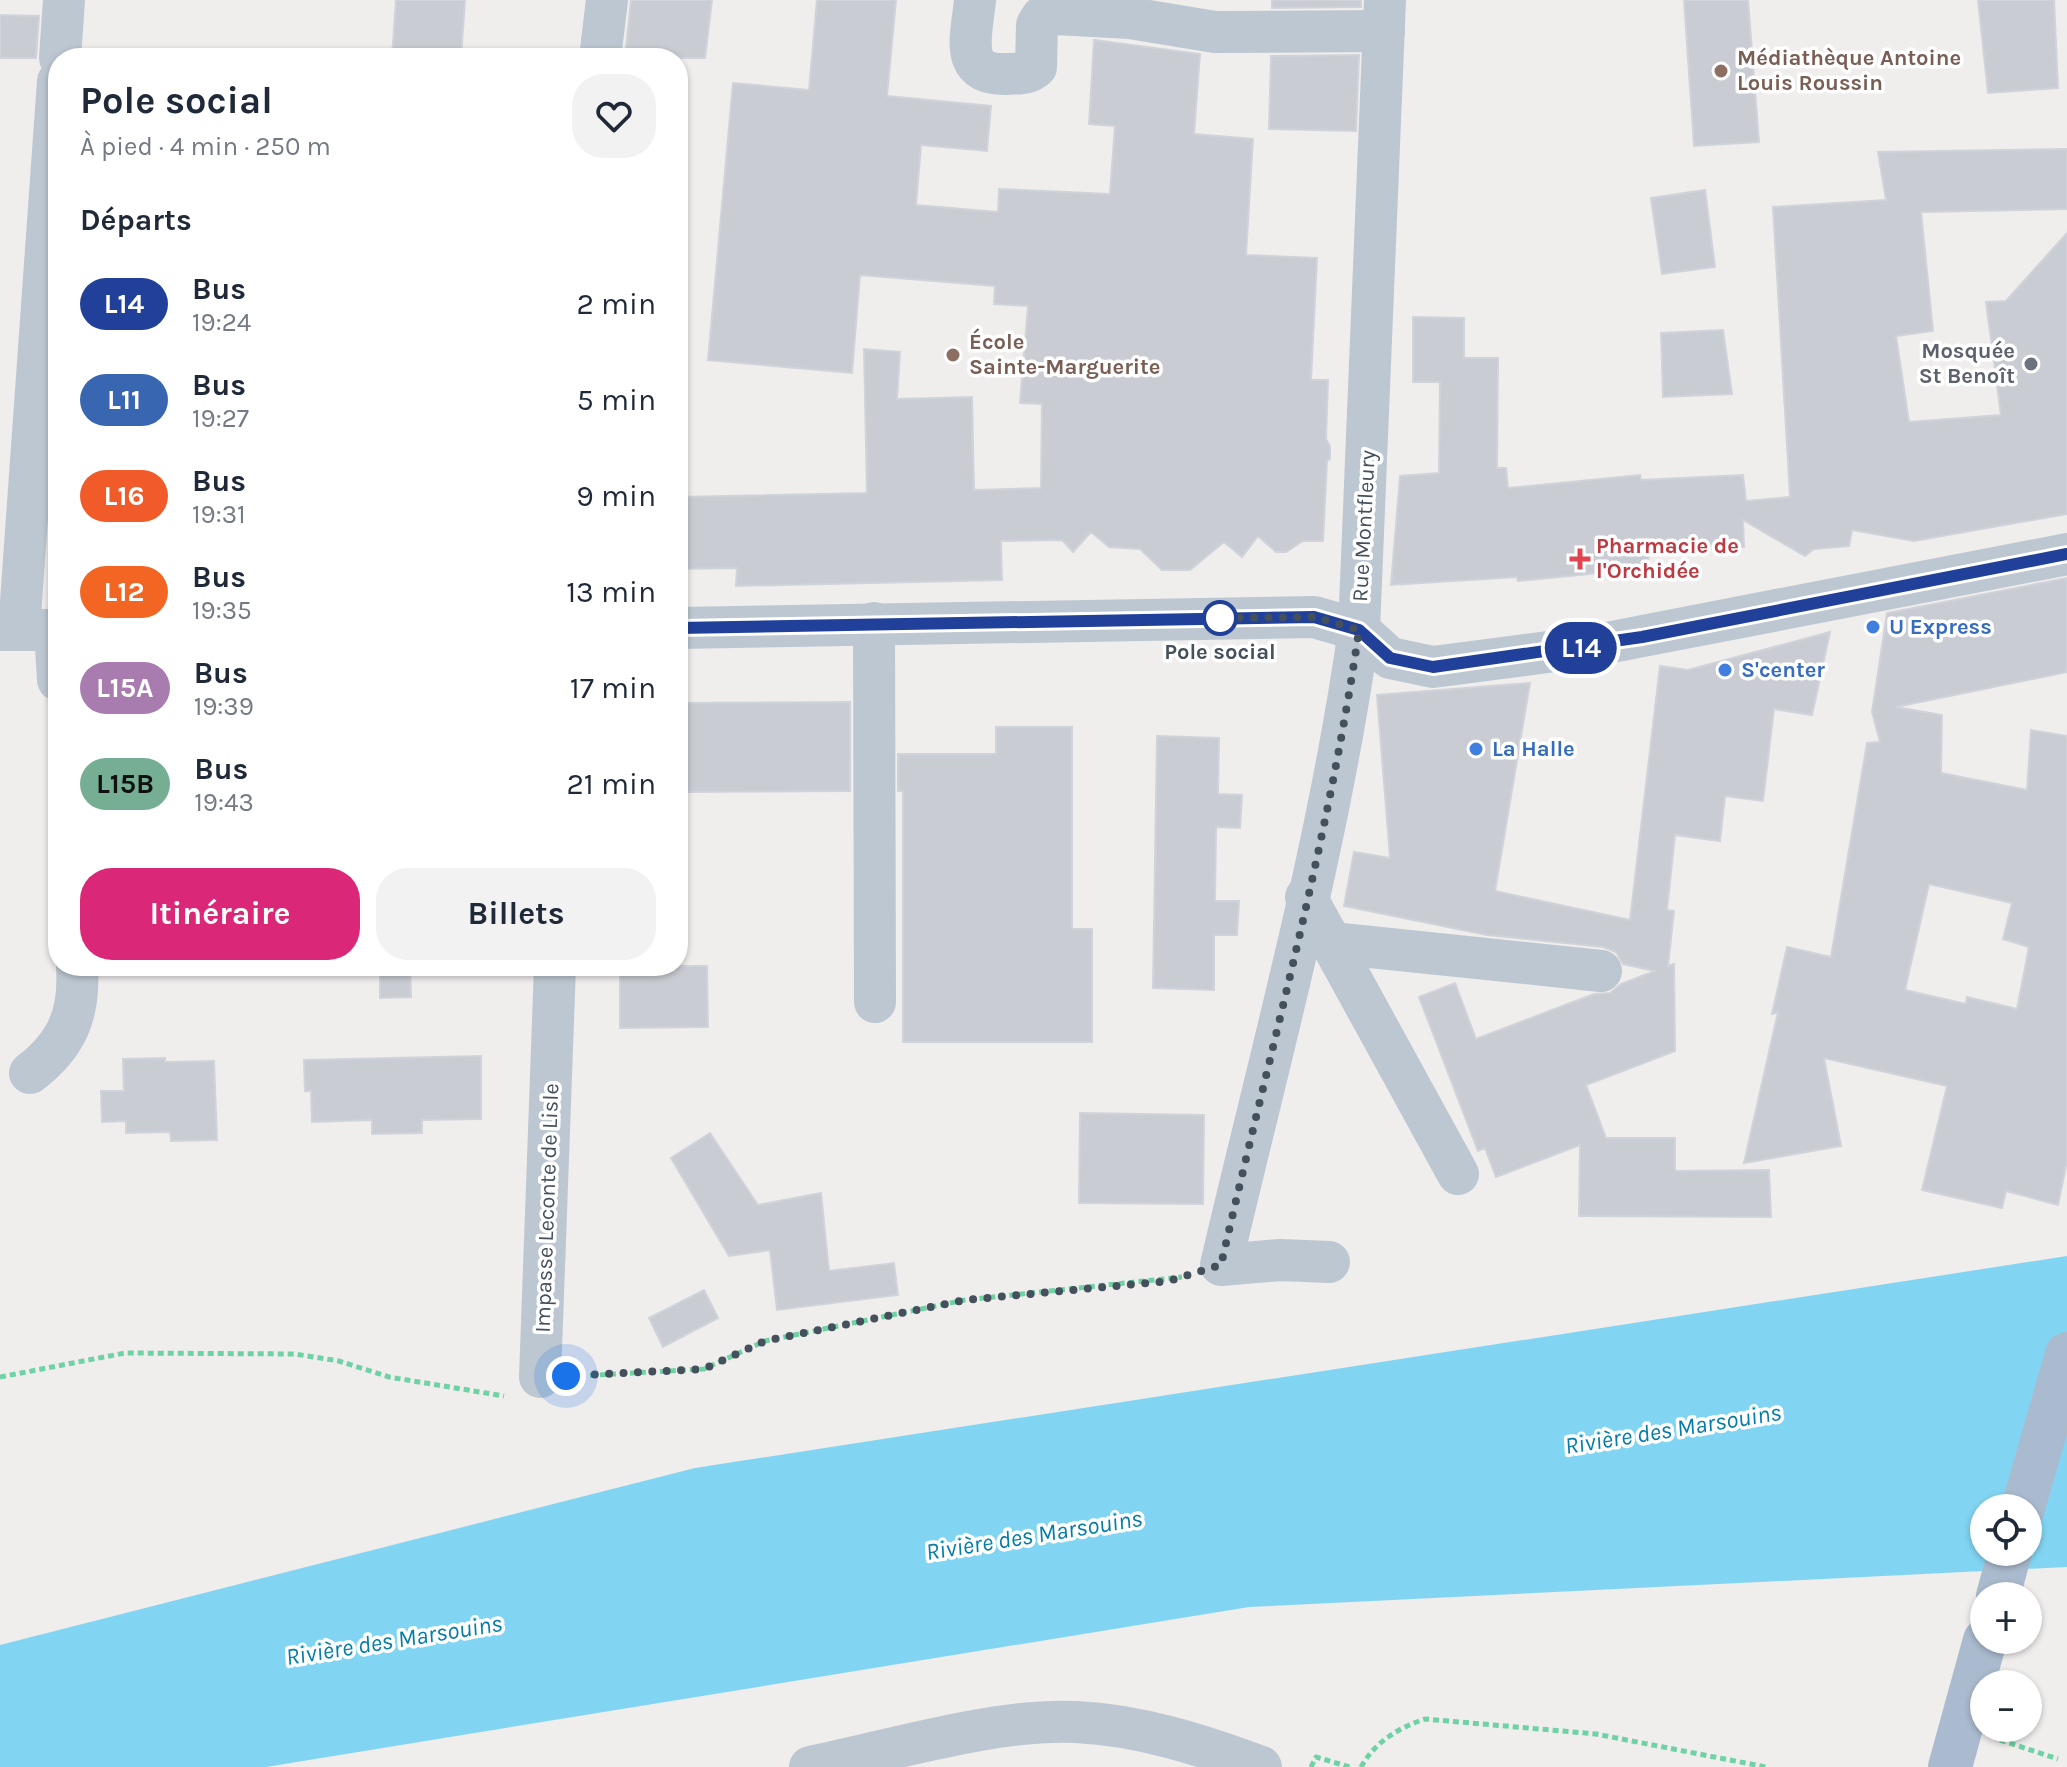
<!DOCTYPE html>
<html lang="fr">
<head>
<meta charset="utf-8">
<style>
  :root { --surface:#fff; --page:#f2f2f3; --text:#1f2937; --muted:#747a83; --accent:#db2777 }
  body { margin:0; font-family:Karla,sans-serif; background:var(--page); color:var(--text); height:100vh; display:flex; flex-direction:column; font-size:30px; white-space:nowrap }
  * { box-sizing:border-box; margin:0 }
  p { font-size:26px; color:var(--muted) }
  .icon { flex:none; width:44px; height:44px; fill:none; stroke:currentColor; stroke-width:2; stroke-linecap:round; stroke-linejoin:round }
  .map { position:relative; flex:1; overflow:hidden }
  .drawer { position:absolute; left:48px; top:48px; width:640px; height:928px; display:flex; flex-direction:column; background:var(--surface); border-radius:32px; box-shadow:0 2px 6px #0004 }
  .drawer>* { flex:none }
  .badge { padding:0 16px; border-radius:26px; font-size:28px; line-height:52px }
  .controls { position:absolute; left:1970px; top:1494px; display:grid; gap:16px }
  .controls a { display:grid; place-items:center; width:72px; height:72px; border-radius:50%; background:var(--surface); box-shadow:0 2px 6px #0004; font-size:40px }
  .you { position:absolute; width:40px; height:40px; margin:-20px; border:6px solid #fff; border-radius:50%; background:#1a73e8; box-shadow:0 0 0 12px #1a73e833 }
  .map>.badge { position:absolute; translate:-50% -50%; box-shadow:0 0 0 4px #fff }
  h2 { padding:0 32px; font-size:30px; line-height:72px }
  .round { display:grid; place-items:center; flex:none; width:84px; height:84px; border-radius:32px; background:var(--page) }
  .summary { display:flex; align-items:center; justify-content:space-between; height:136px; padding:0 32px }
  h1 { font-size:38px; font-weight:700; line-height:60px }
  .action { display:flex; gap:16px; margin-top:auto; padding:16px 32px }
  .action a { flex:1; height:92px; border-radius:32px; background:var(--accent); color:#fff; font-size:32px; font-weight:700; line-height:92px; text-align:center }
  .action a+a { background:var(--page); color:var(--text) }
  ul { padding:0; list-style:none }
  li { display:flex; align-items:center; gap:24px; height:96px; padding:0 32px }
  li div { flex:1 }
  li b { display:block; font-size:30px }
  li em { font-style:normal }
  li .badge { min-width:88px; font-weight:700; text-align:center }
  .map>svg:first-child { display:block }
</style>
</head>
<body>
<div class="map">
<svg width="2067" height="1767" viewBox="0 0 2067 1767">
  <rect width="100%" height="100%" fill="#f0eded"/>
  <path fill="#82d5f2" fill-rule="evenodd" d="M 2067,1256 L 2067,1567 L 1249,1607 L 266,1767 L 0,1767 L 0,1645 L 695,1468 ZM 1984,1508 L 2028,1508 L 2028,1552 L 1984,1552 Z"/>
  <g fill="#c9ccd3" stroke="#d1d3da" stroke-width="2" fill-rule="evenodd">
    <path d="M 396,0 L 465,0 L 461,58 L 392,58 Z"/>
    <path d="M 631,0 L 712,0 L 705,58 L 625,58 Z"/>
    <path d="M 817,0 L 896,0 L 887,96 L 991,106 L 987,151 L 921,145 L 916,205 L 998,212 L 999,189 L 1110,194 L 1115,126 L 1089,124 L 1094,40 L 1200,54 L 1194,134 L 1253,139 L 1246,255 L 1317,258 L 1311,380 L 1328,380 L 1326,439 L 1330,446 L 1330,459 L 1327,461 L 1323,541 L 1303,541 L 1286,552 L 1276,552 L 1258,536 L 1242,557 L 1224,542 L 1190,570 L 1162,570 L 1140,549 L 1109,547 L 1091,532 L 1073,552 L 1062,540 L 1001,541 L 1002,580 L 736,586 L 737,568 L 678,569 L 678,497 L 867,493 L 864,349 L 900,352 L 897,399 L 972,397 L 974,490 L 1041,488 L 1042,404 L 1020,403 L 1028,306 L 994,304 L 995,286 L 860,275 L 852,373 L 708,360 L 733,83 L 809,90 Z"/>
    <path d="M 1272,0 L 1361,0 L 1361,7 L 1272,8 Z"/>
    <path d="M 1684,0 L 1748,0 L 1759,142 L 1694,146 Z"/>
    <path d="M 1978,0 L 2054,0 L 2058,88 L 1988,93 Z"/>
    <path d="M 0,15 L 39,16 L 36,58 L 0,58 Z"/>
    <path d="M 1359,55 L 1356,131 L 1269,129 L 1271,56 Z"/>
    <path d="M 2067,149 L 2067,209 L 1921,212 L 1933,331 L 1896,336 L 1909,422 L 2001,415 L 1986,302 L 2006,301 L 2067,233 L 2067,514 L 1914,541 L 1852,530 L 1849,546 L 1814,549 L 1805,556 L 1743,520 L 1744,547 L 1648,552 L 1649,568 L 1518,581 L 1517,577 L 1391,585 L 1400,476 L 1439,473 L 1440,382 L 1413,382 L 1413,317 L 1464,318 L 1464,358 L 1498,358 L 1497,468 L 1506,468 L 1508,488 L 1640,475 L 1641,480 L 1743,475 L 1746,501 L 1790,497 L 1773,207 L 1886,200 L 1878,152 Z"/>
    <path d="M 1705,190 L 1715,267 L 1662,274 L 1651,198 Z"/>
    <path d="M 1723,330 L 1732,394 L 1663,397 L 1661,333 Z"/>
    <path d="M 2067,578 L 2067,672 L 1896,707 L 1942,715 L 1941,773 L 2027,790 L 2031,730 L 2067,736 L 2067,1161 L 2058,1205 L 2006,1191 L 2002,1208 L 1922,1190 L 1947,1086 L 1824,1058 L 1841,1146 L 1744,1163 L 1778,1012 L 1772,1014 L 1787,947 L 1831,957 L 1867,743 L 1880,742 L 1872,712 L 1887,613 ZM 1929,884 L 2012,903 L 2003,939 L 2029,947 L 2017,1009 L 1967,997 L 1966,1004 L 1905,990 Z"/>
    <path d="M 1830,632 L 1812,715 L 1774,709 L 1763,801 L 1725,796 L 1720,841 L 1675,835 L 1667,910 L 1674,911 L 1668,966 L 1674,964 L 1675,1051 L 1586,1085 L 1606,1138 L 1675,1138 L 1675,1171 L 1769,1170 L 1771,1217 L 1579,1216 L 1580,1145 L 1496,1177 L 1485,1148 L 1478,1151 L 1419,997 L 1455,983 L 1476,1039 L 1594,994 L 1610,993 L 1621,984 L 1655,971 L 1623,964 L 1616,952 L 1603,947 L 1487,935 L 1344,906 L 1354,852 L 1390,858 L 1377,695 L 1530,683 L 1495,891 L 1630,920 L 1660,666 L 1688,670 Z"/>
    <path d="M 850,702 L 850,791 L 678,792 L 678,703 Z"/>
    <path d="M 996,727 L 1072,727 L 1072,929 L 1092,929 L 1092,1042 L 903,1042 L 903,791 L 898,791 L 898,754 L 996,754 Z"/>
    <path d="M 1157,736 L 1219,738 L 1218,794 L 1242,795 L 1240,828 L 1216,827 L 1215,901 L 1239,901 L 1237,935 L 1214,935 L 1214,990 L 1153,988 Z"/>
    <path d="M 380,966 L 410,966 L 411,997 L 380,998 Z"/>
    <path d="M 620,966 L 707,966 L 708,1027 L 620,1028 Z"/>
    <path d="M 481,1056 L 481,1119 L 422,1120 L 422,1133 L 372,1134 L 372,1120 L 312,1122 L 311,1091 L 305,1091 L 304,1060 Z"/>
    <path d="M 165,1058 L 165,1062 L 214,1061 L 217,1140 L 171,1141 L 170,1132 L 126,1133 L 126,1121 L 102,1122 L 101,1091 L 124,1091 L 123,1059 Z"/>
    <path d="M 1080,1113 L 1204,1115 L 1203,1204 L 1079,1203 Z"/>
    <path d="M 710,1133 L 758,1205 L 821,1193 L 829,1271 L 894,1263 L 898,1295 L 777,1310 L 770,1250 L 729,1256 L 671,1158 Z"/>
    <path d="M 704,1290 L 718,1318 L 663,1347 L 649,1318 Z"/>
  </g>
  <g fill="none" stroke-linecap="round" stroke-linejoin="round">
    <g stroke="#6ed2a5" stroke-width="5" stroke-dasharray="6 4" stroke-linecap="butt">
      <path d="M 580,1376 L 704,1369 L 765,1341 L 965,1300 L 1182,1277"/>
      <path d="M 0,1377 L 125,1353 L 295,1354 L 339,1361 L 389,1377 L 504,1396"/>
      <path d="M 2000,1740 L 2058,1759"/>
      <path d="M 1311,1767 L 1316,1757 L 1350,1767"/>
      <path d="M 1361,1767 C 1375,1742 1398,1728 1425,1719 L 1596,1734 L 1766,1767"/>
    </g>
    <g stroke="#bdc7d1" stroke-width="42">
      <path d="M 975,0 C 972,35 957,76 1007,74 C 1018,73 1027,75 1036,67 L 1037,25 L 1042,17 L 1055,14 L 1130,18 L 1215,32 L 1384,31"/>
      <path d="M 60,58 L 64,0"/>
      <path d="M 600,58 L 607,0"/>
      <path d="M 874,623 L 875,1002"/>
      <path d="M 678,628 L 1314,617 L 1359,630 L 1390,658 L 1433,667 L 1586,647 L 2067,554"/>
      <path d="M 0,630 L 58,630"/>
      <path d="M 19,630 L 58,81"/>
      <path d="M 55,630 L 58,680"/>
      <path d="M 1306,897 L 1458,1174"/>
      <path d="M 1332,943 L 1601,971"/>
      <path d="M 30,1073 C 68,1044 80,1013 77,966"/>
      <path d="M 1329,1262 L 1280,1260 L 1221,1265 C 1270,1055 1329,844 1359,630 L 1385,0"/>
      <path d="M 540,1377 L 555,966"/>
      <path d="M 810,1767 C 889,1751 997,1718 1076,1722 C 1140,1725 1202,1745 1261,1767"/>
    </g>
    <g stroke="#abbbcf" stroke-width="44">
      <path d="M 2023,1508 L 2067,1354"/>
      <path d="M 1998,1596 L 2010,1552"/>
      <path d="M 1950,1767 L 1985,1640"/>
    </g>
  </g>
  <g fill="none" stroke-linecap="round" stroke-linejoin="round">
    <defs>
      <path id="line" d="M 678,628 L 1314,617 L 1359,630 L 1390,658 L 1433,667 L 1642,637 L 2067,554"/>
    </defs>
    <use href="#line" stroke="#fff" stroke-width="18"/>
    <use href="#line" stroke="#21409a" stroke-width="12"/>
    <path stroke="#44505c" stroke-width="8" stroke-dasharray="0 14.4" d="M 566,1376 L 704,1369 L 765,1341 L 965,1300 L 1169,1281 L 1221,1265 C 1269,1055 1328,844 1359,630 L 1314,617 L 1207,618 L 1220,618"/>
  </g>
  <g fill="#8d6e63" stroke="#fff" stroke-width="3">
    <circle cx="1721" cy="71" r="8"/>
    <circle cx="953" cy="355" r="8"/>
  </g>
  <circle fill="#6b7280" stroke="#fff" stroke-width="3" cx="2031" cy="364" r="8"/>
  <path fill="#e0444e" stroke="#fff" stroke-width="3" d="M1576 547h8v8h8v8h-8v8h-8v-8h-8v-8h8z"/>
  <circle fill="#fff" stroke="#21409a" stroke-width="4" cx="1220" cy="618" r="16"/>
  <g fill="#3f7fe0" stroke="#fff" stroke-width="3">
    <circle cx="1873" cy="627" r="8"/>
    <circle cx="1725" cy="670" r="8"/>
    <circle cx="1476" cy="749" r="8"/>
  </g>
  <g text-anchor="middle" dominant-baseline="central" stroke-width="7" stroke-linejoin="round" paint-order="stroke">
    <g font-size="22" font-weight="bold" fill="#785e54" stroke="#fff" text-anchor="start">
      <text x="1737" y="58">Médiathèque Antoine<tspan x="1737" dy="25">Louis Roussin</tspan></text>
      <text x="969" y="342">École<tspan x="969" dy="25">Sainte-Marguerite</tspan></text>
    </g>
    <g font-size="22" font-weight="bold" fill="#5b616d" stroke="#fff" text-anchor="end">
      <text x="2015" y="351">Mosquée<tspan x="2015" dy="25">St Benoît</tspan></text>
    </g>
    <g font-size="22" fill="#44505c" stroke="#fff">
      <text transform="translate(1364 526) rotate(-87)">Rue Montfleury</text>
      <text transform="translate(547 1208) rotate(-88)">Impasse Leconte de Lisle</text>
    </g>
    <g font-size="22" font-weight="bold" fill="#be3a42" stroke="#fff" text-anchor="start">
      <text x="1596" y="546">Pharmacie de<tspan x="1596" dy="25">l'Orchidée</tspan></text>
    </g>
    <g font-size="22" font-weight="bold" fill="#366cbe" stroke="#fff" text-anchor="start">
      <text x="1889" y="627">U Express</text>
      <text x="1741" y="670">S'center</text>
      <text x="1492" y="749">La Halle</text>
    </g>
    <g font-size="22" font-weight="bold" fill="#44505c" stroke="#fff">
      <text x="1220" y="652">Pole social</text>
    </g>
    <g font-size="24" font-style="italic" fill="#047da9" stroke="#fff">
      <text transform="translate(1673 1429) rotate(-9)">Rivière des Marsouins</text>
      <text transform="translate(1034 1535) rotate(-9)">Rivière des Marsouins</text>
      <text transform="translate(394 1640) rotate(-9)">Rivière des Marsouins</text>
    </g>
  </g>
</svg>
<div class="controls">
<a><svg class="icon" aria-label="locate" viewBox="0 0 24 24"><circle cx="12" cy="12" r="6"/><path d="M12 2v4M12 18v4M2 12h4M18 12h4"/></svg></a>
<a>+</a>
<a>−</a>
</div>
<div class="you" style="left:566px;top:1376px"></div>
<b class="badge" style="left:1581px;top:648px;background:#21409a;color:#fff">L14</b>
<section class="drawer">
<div class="summary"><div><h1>Pole social</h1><p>À pied · 4 min · 250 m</p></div><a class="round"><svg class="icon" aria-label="heart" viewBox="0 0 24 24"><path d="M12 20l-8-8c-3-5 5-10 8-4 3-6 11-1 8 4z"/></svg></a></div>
<h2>Départs</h2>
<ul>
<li><span class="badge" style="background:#21409a;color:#fff">L14</span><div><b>Bus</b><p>19:24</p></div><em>2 min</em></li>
<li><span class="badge" style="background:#3866b0;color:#fff">L11</span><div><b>Bus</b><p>19:27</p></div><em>5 min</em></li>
<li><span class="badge" style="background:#f15a29;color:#fff">L16</span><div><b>Bus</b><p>19:31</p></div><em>9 min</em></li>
<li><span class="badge" style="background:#f26522;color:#fff">L12</span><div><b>Bus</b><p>19:35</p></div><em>13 min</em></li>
<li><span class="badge" style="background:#a87cae;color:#fff">L15A</span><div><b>Bus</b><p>19:39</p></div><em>17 min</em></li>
<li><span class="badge" style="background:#76ae93;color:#111">L15B</span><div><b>Bus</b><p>19:43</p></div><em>21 min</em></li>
</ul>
<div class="action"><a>Itinéraire</a><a>Billets</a></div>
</section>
</div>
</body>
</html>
